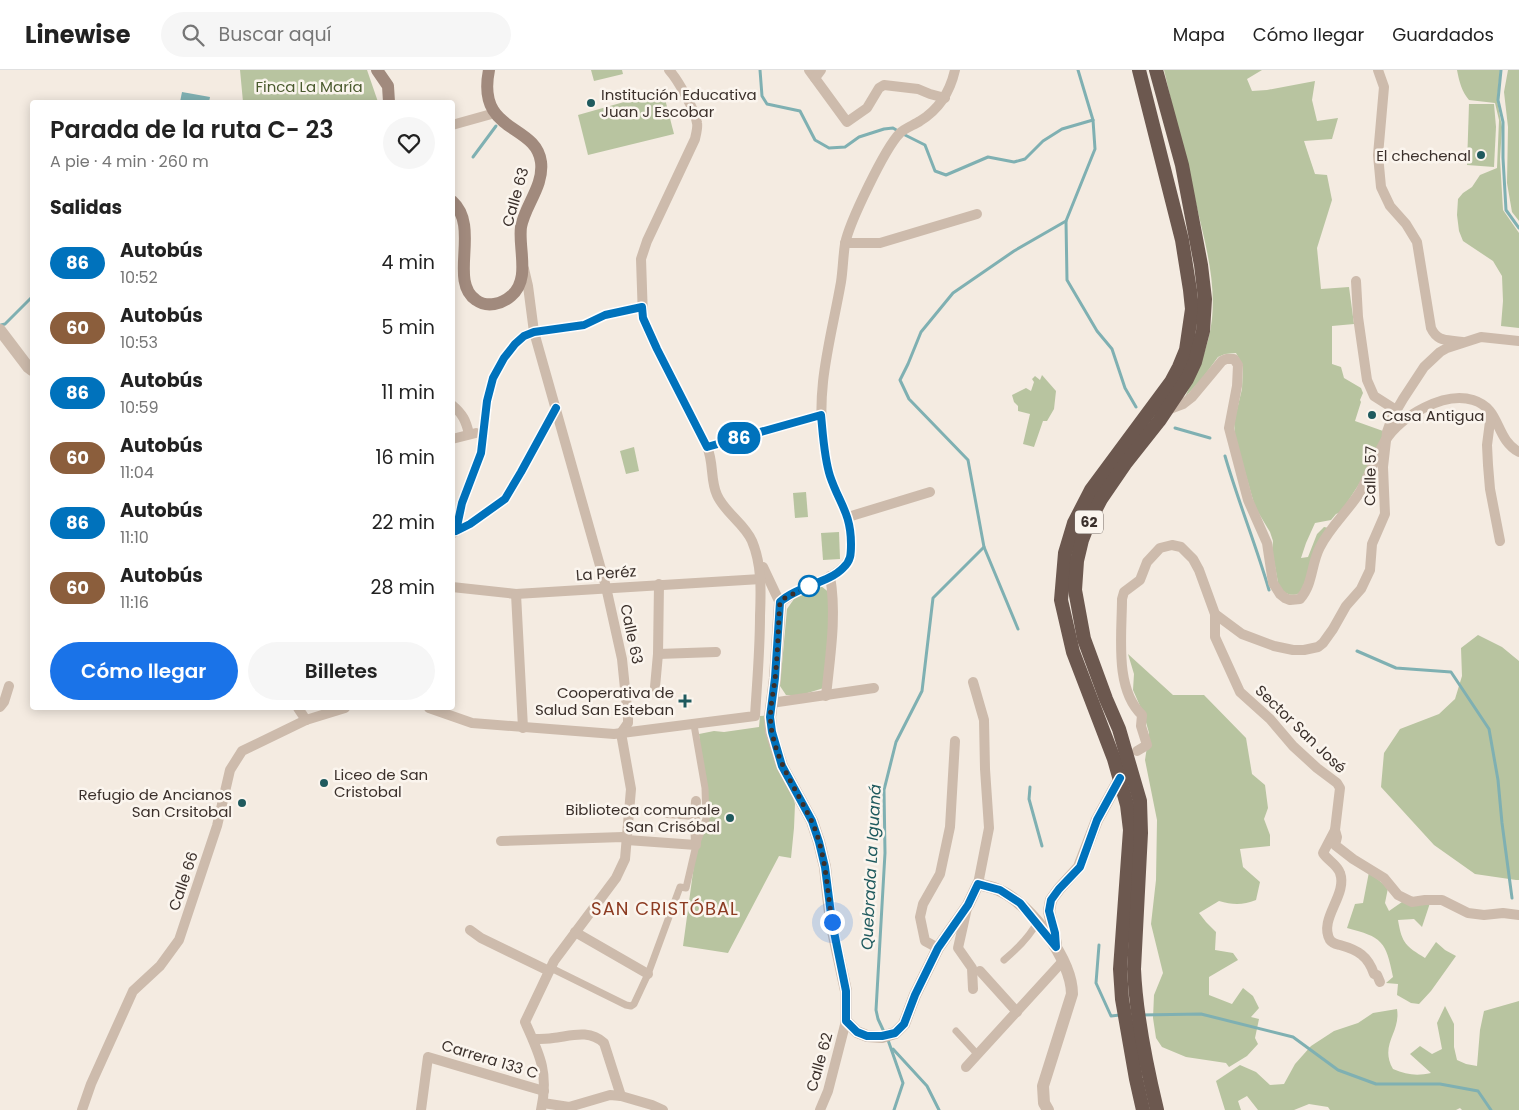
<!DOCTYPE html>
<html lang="es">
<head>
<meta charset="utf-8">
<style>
  :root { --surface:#fff; --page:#f6f6f6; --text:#222; --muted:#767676; --line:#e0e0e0; --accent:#1a73e8 }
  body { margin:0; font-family:Poppins,sans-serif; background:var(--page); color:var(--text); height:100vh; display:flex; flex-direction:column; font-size:19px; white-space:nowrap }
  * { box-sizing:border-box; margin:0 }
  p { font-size:16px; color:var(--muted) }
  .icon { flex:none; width:28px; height:28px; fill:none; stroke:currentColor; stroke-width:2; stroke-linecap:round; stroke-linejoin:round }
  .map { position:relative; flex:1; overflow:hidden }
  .details { position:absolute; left:30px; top:30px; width:425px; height:610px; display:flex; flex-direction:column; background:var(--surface); border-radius:5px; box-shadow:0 2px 12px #0003 }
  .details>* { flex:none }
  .badge { padding:0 10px; border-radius:16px; font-size:18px; line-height:32px }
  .you { position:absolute; width:25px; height:25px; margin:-12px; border:4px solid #fff; border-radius:50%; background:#1a73e8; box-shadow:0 0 0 8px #1a73e833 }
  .map>.badge { position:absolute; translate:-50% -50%; box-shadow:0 0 0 2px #fff }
  h2 { padding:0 20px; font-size:19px; line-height:45px }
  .round { display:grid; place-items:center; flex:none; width:52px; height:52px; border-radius:26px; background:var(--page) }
  .headline { display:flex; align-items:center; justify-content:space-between; height:85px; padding:0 20px }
  h1 { font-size:24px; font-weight:600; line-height:38px }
  .cta { display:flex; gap:10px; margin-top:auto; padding:10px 20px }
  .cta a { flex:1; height:58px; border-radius:30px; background:var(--accent); color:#fff; font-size:20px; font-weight:600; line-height:58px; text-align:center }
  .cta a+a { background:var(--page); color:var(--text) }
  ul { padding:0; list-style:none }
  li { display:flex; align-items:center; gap:15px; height:65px; padding:0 20px }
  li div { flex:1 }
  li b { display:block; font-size:19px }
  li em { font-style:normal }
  li .badge { min-width:55px; font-weight:700; text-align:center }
  header { display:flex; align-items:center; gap:30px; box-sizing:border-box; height:70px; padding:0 25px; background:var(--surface); border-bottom:1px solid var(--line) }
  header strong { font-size:24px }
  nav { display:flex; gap:28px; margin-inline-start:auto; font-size:18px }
  .search { width:350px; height:45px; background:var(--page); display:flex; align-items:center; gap:12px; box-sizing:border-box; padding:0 18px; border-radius:28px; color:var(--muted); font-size:19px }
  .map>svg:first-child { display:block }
</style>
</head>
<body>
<header>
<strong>Linewise</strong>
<div class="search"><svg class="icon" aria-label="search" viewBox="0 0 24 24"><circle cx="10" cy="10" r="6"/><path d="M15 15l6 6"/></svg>Buscar aquí</div>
<nav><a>Mapa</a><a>Cómo llegar</a><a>Guardados</a></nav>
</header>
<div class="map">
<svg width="1519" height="1040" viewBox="0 0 1519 1040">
  <rect width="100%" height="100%" fill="#f4ebe1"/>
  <g fill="#b8c4a0">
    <path d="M 240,0 L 367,0 L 378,32 L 243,32 Z"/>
    <path d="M 591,0 L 622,0 L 623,4 L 594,11 Z"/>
    <path d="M 1164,0 L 1262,0 L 1247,9 L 1252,21 L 1267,20 L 1315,11 L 1312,30 L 1317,51 L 1338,48 L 1332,69 L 1304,71 L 1315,104 L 1327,105 L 1332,130 L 1317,178 L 1321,219 L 1349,217 L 1354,254 L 1332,256 L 1332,294 L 1341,297 L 1344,308 L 1361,318 L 1363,323 L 1360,330 L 1361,332 L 1355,351 L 1383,361 L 1380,378 L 1361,411 L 1341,442 L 1336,444 L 1331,450 L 1315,453 L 1306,473 L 1301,488 L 1308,487 L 1317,464 L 1324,457 L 1329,458 L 1300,523 C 1291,527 1286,524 1279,518 L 1272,480 L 1273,471 L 1270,462 L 1255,437 L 1235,367 L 1234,352 L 1242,319 L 1243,296 L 1236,283 L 1225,284 L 1218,287 L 1201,310 L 1185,327 C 1197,302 1209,277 1212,249 C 1216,208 1204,169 1195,129 C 1184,86 1174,43 1164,0 Z"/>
    <path d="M 1457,0 L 1500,0 L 1497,30 L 1502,57 L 1500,89 L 1503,140 L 1519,163 L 1519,258 L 1501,256 L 1503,231 L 1502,206 L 1493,191 L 1463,171 L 1459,161 L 1457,145 L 1458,129 L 1463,123 L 1472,117 L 1480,105 L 1497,98 L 1499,50 L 1495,33 L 1469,30 C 1462,22 1459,11 1457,0 Z"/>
    <path d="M 1508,0 L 1519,0 L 1519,151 L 1512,142 L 1507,113 L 1508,57 L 1504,22 Z"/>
    <path d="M 663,21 L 674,64 L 588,85 L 578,45 Z"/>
    <path d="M 1469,34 L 1494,34 L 1496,57 L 1494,97 L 1467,95 Z"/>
    <path d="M 1042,305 L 1056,321 L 1054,339 L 1047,351 L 1043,351 L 1034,377 L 1023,374 L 1030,344 L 1018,341 L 1018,336 L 1014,332 L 1012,325 L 1026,318 L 1031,321 L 1034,312 L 1032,309 L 1035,306 L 1040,310 Z"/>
    <path d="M 634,377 L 639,401 L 626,404 L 620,381 Z"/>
    <path d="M 806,422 L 808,447 L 795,448 L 793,423 Z"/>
    <path d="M 839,462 L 840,489 L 823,490 L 821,463 Z"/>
    <path d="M 821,516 L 831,524 L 827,617 L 801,625 L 786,625 L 780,616 L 787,539 L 794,529 Z"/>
    <path d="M 1478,565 L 1502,577 L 1519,591 L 1519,810 L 1516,810 L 1475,804 L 1434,775 L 1381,717 L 1384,683 L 1400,659 L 1439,644 L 1455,629 L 1462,606 L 1461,578 Z"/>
    <path d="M 1128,584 L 1173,625 L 1204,625 L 1246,668 L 1252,704 L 1265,715 L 1268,738 L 1264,749 L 1270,765 L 1270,776 L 1240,779 L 1243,797 L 1260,812 L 1256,830 C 1243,835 1233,835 1219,831 L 1199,843 L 1206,852 L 1216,862 L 1215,880 L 1233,883 L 1238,890 L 1209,907 L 1209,925 L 1232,934 L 1243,918 L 1253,926 L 1259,938 L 1251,947 L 1259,949 L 1255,968 L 1258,974 L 1247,986 L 1229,997 L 1226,993 L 1186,987 L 1162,977 L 1156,968 L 1153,948 L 1154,925 L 1163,903 L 1151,854 L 1156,810 L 1157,750 L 1145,690 L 1149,663 L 1144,645 L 1133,620 L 1134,604 Z"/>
    <path d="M 774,645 L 784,698 L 795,734 L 794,758 L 791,788 L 779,786 L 728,883 L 683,876 L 696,780 L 708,750 L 699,664 L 714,661 L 724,662 L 759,657 L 760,646 Z"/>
    <path d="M 1369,802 L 1388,818 L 1385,833 L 1389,841 L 1402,832 L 1430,833 L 1422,857 L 1414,849 L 1398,850 C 1402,874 1406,876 1425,888 L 1436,872 L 1445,880 L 1456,886 L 1431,921 L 1419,934 L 1411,933 L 1397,925 L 1398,914 L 1386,913 L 1393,907 C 1386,871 1382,867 1347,858 L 1355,834 L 1363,833 Z"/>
    <path d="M 1519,931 L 1519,1040 L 1462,1040 L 1460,1038 L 1456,1040 L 1330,1040 L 1328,1037 L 1309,1034 L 1294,1040 L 1258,1040 L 1247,1026 L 1238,1031 L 1241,1040 L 1225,1040 L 1216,1011 L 1240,995 L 1256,1002 L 1270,1015 L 1284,1014 L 1295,994 L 1311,976 L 1334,961 L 1358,953 L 1373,943 L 1397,939 C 1401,963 1379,974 1393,999 C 1407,1005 1417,1006 1431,1003 L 1410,984 L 1420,976 L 1432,984 L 1442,979 L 1437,953 L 1445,936 L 1454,954 L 1454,977 L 1457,990 L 1466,994 L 1477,996 L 1480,960 L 1484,941 Z"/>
  </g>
  <path fill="#7fb0b2" d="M 182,22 L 210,27 L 209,32 L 180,32 Z"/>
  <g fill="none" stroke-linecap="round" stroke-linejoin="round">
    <g stroke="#7fb0b2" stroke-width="3">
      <path d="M 760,0 L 762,26 L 767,34 L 800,41 L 815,70 L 829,78 L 845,77 L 859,67 L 884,59 L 893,58 L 898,61"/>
      <path d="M 1501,0 L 1498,30 L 1503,52 L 1503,88 L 1506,140 L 1519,158"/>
      <path d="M 903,64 L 925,75 L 935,101 L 946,105 L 988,87 L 1014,92 L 1025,89 L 1043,71 L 1062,59 L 1093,50"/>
      <path d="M 473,87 L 496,56"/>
      <path d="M 1066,151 L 1067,210 L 1097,261 L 1112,279 L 1125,318 L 1136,337"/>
      <path d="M 1,255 L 5,254 L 32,227"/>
      <path d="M 1175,358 L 1210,368"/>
      <path d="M 1225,386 C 1238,431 1256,475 1269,520"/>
      <path d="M 984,477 L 1018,559"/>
      <path d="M 1357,581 L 1396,598 L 1451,602 L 1489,659 L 1498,710 L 1502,753 L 1512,828"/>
      <path d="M 1030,717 L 1029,729 L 1042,776"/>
      <path d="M 1099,875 L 1096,913 L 1111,946 L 1120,945"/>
      <path d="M 1141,945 L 1201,944 L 1293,967 L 1338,1000 L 1376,1014 L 1440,1014 L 1478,1021 L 1491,1040"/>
      <path d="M 885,964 L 878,949 L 876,940 L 885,783 L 884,720 L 896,672 L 922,621 L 933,528 L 984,477 L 968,390 L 909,329 L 900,310 L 908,294 L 921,262 L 953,223 L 1014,181 L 1066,151 L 1095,79 L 1093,50 L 1078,0"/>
      <path d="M 888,970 L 903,1013 L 894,1040"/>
      <path d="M 893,979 L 927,1016 L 939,1040"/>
    </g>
    <g stroke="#cdbbac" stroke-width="7">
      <path d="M 1004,890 C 1017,879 1030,867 1037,852"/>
      <path d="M 551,898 L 626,935 L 631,936 L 634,934 L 648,904 L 680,817 L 686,818 L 696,775 L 706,749 L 705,718 L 694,655"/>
      <path d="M 956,961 L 978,985"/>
    </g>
    <g stroke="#cdbbac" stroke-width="10">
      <path d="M 809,0 L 847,52 L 867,38 L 879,18 L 884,15 L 918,19 L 930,24 L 945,28"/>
      <path d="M 1378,0 L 1384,17 L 1378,85 L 1381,117 L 1390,136 L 1406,154 L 1417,172 L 1431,258 C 1438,273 1448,269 1462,272"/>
      <path d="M 815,8 L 821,0"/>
      <path d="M 452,55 L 495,43"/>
      <path d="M 845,173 L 880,173 L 977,144"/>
      <path d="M 524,199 L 528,216 L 534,262 L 606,517 L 622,589 L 628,648 L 628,653 L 621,663 L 631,719 L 625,789 L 616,808 L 554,891 L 525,952 C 540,985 549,1003 541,1040"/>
      <path d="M 1356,211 L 1358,247 L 1367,310 L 1374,326 L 1396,340"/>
      <path d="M 452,335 C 463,344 466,351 469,364"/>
      <path d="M 1167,340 L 1183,334 L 1192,327 L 1222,291 L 1226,289 L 1234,289 L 1238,295 L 1237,316 L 1229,358 L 1244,415 L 1248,430 L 1267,473 L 1273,513 L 1280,524 L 1285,528 L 1290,530 L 1300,529 C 1313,515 1311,494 1320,477 C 1330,457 1348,441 1360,422 C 1369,405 1376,387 1385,371 C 1401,346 1444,321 1473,330 C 1502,339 1494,368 1519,382"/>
      <path d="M 1491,344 L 1487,375 L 1488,395 L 1490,419 L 1500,471"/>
      <path d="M 452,369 L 476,363"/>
      <path d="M 707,377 L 821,345"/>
      <path d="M 848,447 L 930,422"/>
      <path d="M 456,461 L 462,433 L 481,383 L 487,331 L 493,308 L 504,288 L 515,274 L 524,266 L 534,262 L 584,255 L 605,245 L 642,237"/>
      <path d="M 453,463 L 470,454 L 505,429 L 521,402 L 556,338"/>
      <path d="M 763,497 L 780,533 C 798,515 838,512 849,489 C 852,485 851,480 851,474 C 851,444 840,433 830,406 C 827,397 826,386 824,377 C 815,318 831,269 841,212 C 843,199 843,187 845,174 C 849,153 885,78 900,63 C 905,58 914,55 920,51 C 940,39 950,22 955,0"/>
      <path d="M 452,517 L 516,524 L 761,509"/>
      <path d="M 516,524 L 523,658"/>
      <path d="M 1215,544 L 1242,564 L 1274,576 L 1293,580 L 1304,580 L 1318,577 L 1323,573 L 1333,559 L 1346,536 L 1361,519 L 1370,500 L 1372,474 L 1385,444 L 1383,397 L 1387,362 L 1392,348 L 1403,329 L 1424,297 L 1440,282 L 1447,278 L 1481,267 L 1519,271"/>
      <path d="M 658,584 L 716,582"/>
      <path d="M 973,612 L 984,650 L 985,699 L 989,758 L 978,814"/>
      <path d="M 655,617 L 658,584 L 659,514"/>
      <path d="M 826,626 C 830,586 837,546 830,506"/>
      <path d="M 771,633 L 874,618"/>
      <path d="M 0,637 L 4,632 L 9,616"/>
      <path d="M 298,638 L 306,650"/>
      <path d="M 429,638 L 472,653 L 614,664 L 755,646 C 757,613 760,580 760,546 C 761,520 762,495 752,471 C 744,453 725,443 717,425 C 710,410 714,392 707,377 L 657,279 L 643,248 L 641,189 L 647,171 L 695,69 C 696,64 698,57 697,53 C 695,40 678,10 669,0"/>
      <path d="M 1137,681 L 1147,675 L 1141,656 L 1142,645 C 1114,619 1122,564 1122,529 L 1124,522 L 1140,510 L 1147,492 L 1160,478 L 1172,475 L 1181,477 L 1193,489 L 1199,500 L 1215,544 L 1215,567 L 1240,622 L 1270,649 L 1293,676 L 1317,698 L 1337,713 L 1340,718 L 1335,760 L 1337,767 L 1335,775 L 1353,789 L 1384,808 L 1398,825 L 1412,832 L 1425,830 L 1442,830 L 1468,843 L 1484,845 L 1503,843 L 1519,845"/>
      <path d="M 695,745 L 696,731"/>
      <path d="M 1335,760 L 1323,783 C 1327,790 1337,794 1340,803 C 1348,825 1318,849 1330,870 C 1333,874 1336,874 1340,875 C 1358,880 1368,886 1374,904 L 1377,905 L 1380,912"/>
      <path d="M 501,771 L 623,767 L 627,770 L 696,775 L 695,745 L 667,743"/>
      <path d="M 967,838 L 958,878 L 972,898 L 973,919"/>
      <path d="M 470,860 L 481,868 L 549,901"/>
      <path d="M 575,862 L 648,904"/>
      <path d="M 938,878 L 925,871 L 920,847 L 923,834 L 940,804 L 950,757 L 955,671"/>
      <path d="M 980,901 L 1017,942"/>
      <path d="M 533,969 C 540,969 547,969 553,968 C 571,966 589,959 604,973 L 621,1026"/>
      <path d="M 966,997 L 1062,892"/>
      <path d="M 543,1033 L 569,1037 L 610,1025 L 621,1026 L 652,1035 L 663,1040"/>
      <path d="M 82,1040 L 91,1014 L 133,921 L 160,896 L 179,870 L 217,756 L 230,700 L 242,681 L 306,650 L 345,638"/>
      <path d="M 421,1040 L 428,987 L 544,1021"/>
      <path d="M 820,1040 L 828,1021 L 846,951"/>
    </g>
    <g stroke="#cdbbac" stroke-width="12">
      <path d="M 0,260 L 28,297 L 32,300"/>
      <path d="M 780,533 L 775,608 L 770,647 L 771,662 L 782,696 L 812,751 L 819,772 L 825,797 L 831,852 L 846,921 L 846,951 L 857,962 L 867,966 L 882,967 L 895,963 L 904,954 L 915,925 L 938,878 L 968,835 L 978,814 C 986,816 994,817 1001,821 C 1031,835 1072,890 1072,924 L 1043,1016 L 1044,1033 L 1048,1040"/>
      <path d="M 1056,874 L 1049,841 L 1051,830 L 1059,819 L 1079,797 L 1097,750 L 1120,708"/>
    </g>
    <g stroke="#a18a7d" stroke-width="12">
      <path d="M 377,0 L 388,16 L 389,32"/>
      <path d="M 452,131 C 481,157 448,211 476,230 C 487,238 502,234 511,226 C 531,210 518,178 521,157 C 525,135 544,116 541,92 C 536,53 476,64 489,0"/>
    </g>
    <g stroke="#6c584f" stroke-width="14">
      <path d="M 1139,0 L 1182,170 L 1190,220 L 1192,239 L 1186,280 L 1179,297 L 1171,312 L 1091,420 L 1074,453 L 1065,483 L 1061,530 L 1073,582 L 1114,689 L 1127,735 L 1130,760 L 1120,899 L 1122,929 L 1136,1009 L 1143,1040"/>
      <path d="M 1156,0 L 1182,95 L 1201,195 L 1205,229 L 1203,261 L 1195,292 L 1187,309 L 1159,351 L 1125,394 L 1101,429 L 1089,452 L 1082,470 L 1077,491 L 1075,520 L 1084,569 L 1106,629 L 1119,659 L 1140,731 L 1141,763 L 1134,899 C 1136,946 1146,994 1157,1040"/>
    </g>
  </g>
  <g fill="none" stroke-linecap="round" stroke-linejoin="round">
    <defs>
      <path id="line" d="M 556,338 L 521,402 L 505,429 L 470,454 L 456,461 L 462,433 L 481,383 L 487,331 L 493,308 L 504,288 L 515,274 L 524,266 L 534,262 L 584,255 L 605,245 L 642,237 L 643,248 L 657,279 L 707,377 L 821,345 C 823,365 824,387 830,406 C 839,433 851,443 851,474 C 851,484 851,491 843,498 C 829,513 797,516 780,532 L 775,608 L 770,647 L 772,662 L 782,696 L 812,751 L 819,772 L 825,797 L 832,852 L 846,921 L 846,951 L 857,962 L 867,966 L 882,966 L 895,963 L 904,954 L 915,925 L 938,878 L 968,835 L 978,814 L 1000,820 L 1020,833 L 1056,877 L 1055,863 L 1049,841 L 1051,830 L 1059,819 L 1080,797 L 1097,750 L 1120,708"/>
    </defs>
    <use href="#line" stroke="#fff" stroke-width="11"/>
    <use href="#line" stroke="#0072bc" stroke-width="8"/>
    <path stroke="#3b302b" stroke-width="5" stroke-dasharray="0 9" d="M 809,516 L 785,528 L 780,532 C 778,558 778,583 775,609 C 773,626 768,644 772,662 C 778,695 798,722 812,752 C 826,783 827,819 832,852"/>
  </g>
  <g fill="#1f5a5e" stroke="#fbf5ee" stroke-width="2">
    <circle cx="591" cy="33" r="5"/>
    <circle cx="1481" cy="85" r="5"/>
    <circle cx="1372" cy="345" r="5"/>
    <path d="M682.5 623.5h5v5h5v5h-5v5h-5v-5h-5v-5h5z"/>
    <circle cx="324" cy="713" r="5"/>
    <circle cx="242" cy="733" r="5"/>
    <circle cx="730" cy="748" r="5"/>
  </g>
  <circle fill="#fff" stroke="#0072bc" stroke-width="2.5" cx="809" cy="516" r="10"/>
  <g text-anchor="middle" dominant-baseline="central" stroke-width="5" stroke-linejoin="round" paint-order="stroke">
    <rect fill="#fbf5ee" stroke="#756b66" stroke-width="1" x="1075" y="440.5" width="28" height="23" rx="4"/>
    <g font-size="14" font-weight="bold" fill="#3b302b">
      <text x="1089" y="452">62</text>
    </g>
    <g font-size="15" fill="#4a5a2e" stroke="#fbf5ee">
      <text x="309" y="16">Finca La María</text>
    </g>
    <g font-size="15" fill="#3b302b" stroke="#fbf5ee" text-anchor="end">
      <text x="601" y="24" text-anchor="start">Institución Educativa<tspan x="601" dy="17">Juan J Escobar</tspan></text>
      <text x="1471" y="85">El chechenal</text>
      <text x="1382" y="345" text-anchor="start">Casa Antigua</text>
      <text x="674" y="622">Cooperativa de<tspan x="674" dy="17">Salud San Esteban</tspan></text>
      <text x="334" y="704" text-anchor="start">Liceo de San<tspan x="334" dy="17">Cristobal</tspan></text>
      <text x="232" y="724">Refugio de Ancianos<tspan x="232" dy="17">San Crsitobal</tspan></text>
      <text x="720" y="739">Biblioteca comunale<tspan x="720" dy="17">San Crisóbal</tspan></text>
    </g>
    <g font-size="15" fill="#3b302b" stroke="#fbf5ee">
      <text transform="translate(515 127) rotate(-74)">Calle 63</text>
      <text transform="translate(1370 406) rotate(-89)">Calle 57</text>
      <text transform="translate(606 503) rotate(-4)">La Peréz</text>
      <text transform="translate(632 564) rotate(78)">Calle 63</text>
      <text transform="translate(1301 659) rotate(44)">Sector San José</text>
      <text transform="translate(183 811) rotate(-71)">Calle 66</text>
      <text transform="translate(490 989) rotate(17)">Carrera 133 C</text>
      <text transform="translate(819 992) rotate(-74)">Calle 62</text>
    </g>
    <g font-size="16" font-style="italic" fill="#1f5a5e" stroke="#fbf5ee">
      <text transform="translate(871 797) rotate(-87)">Quebrada La Iguaná</text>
    </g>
    <g font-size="18" letter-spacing="1" fill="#8c3b22" stroke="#fbf5ee">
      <text x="665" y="838">SAN CRISTÓBAL</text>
    </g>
  </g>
</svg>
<div class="you" style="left:832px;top:852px"></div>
<b class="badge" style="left:739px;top:368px;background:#0072bc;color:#fff">86</b>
<section class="details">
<div class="headline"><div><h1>Parada de la ruta C- 23</h1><p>A pie · 4 min · 260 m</p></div><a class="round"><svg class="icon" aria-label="heart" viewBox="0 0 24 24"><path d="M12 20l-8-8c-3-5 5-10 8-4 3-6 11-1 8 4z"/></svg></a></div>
<h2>Salidas</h2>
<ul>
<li><span class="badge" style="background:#0072bc;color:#fff">86</span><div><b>Autobús</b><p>10:52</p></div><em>4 min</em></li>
<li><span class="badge" style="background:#8b5e3c;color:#fff">60</span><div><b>Autobús</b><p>10:53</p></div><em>5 min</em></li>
<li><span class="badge" style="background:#0072bc;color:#fff">86</span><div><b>Autobús</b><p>10:59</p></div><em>11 min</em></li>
<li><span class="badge" style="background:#8b5e3c;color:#fff">60</span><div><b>Autobús</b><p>11:04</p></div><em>16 min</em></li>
<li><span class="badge" style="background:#0072bc;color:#fff">86</span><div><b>Autobús</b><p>11:10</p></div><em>22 min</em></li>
<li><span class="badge" style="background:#8b5e3c;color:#fff">60</span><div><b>Autobús</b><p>11:16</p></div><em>28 min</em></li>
</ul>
<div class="cta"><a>Cómo llegar</a><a>Billetes</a></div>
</section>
</div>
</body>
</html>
